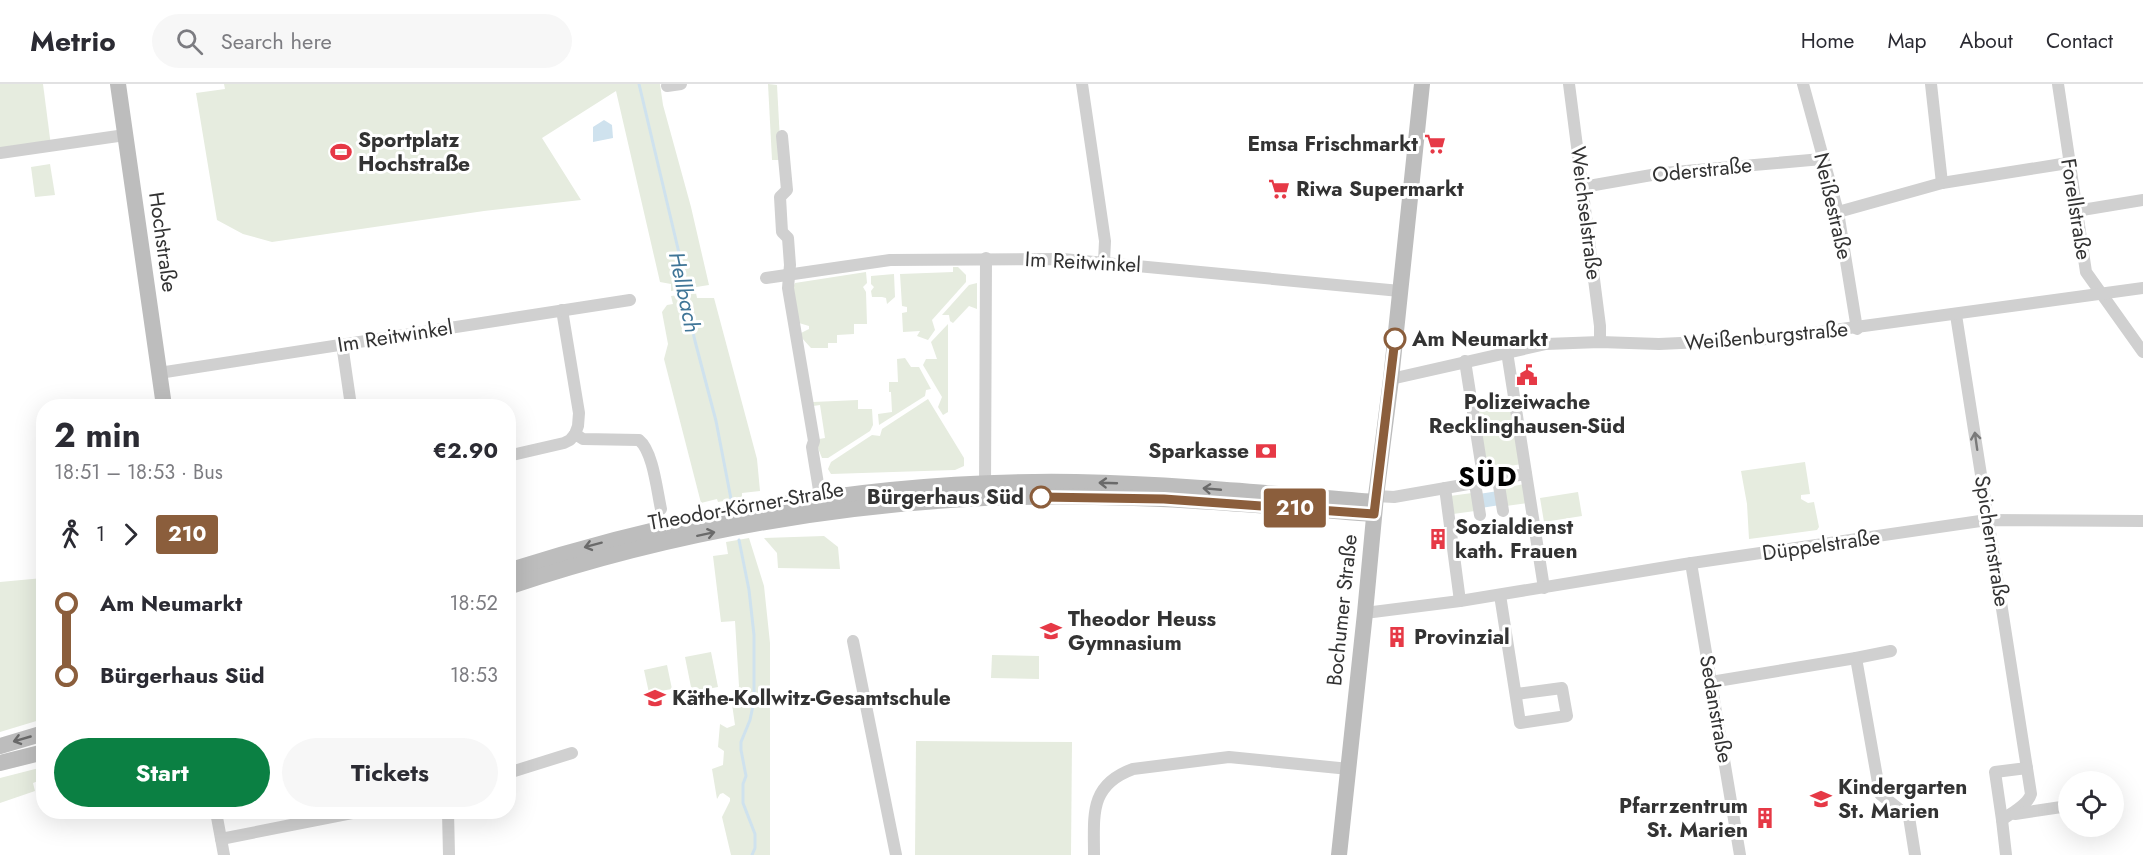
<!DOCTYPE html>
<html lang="en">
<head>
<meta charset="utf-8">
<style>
  :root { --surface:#fff; --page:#f7f7f7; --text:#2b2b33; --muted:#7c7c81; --line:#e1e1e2; --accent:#0b8043 }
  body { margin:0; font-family:Jost,sans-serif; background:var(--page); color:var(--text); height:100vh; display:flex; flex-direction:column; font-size:22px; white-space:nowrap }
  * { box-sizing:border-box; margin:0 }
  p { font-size:20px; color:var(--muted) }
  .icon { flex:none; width:33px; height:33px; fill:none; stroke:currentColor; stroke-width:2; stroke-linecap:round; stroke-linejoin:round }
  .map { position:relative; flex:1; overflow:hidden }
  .drawer { position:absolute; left:36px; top:315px; width:480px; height:420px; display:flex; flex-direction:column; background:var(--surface); border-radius:24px; box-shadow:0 6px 24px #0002 }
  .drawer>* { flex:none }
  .badge { padding:0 12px; border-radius:4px; font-size:21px; line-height:39px }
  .fabs { position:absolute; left:2058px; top:687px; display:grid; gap:12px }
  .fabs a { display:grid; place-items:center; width:66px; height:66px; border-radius:50%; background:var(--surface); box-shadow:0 6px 24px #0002; font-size:30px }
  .map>.badge { position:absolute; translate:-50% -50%; box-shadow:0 0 0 3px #fff }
  .legs { display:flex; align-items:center; gap:9px; height:66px; padding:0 18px; font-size:20px }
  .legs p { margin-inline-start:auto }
  .head { display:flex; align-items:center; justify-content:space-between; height:102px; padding:0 18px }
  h1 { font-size:33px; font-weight:700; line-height:45px }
  .button { display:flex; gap:12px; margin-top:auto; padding:12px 18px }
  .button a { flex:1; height:69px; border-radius:36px; background:var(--accent); color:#fff; font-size:24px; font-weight:700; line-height:69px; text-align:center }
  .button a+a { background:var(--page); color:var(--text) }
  ul { padding:0 18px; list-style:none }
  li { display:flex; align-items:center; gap:21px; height:72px; font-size:22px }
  li i { display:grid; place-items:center; width:9px; height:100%; margin:0 8px; background:currentColor }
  li i::after { content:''; width:15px; height:15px; margin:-8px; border:4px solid; border-radius:50%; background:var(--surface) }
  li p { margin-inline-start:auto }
  li:first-child i { background:linear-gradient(#0000 50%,currentColor 0) }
  li:last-child i { background:linear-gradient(currentColor 50%,#0000 0) }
  header { display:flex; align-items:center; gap:36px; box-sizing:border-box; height:84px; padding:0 30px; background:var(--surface); border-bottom:2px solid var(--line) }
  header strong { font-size:28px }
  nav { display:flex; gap:33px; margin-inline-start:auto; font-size:21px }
  .search { width:420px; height:54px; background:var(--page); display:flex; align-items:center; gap:15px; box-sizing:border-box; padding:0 21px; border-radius:33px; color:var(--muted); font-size:22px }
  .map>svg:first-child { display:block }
</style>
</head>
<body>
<header>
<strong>Metrio</strong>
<div class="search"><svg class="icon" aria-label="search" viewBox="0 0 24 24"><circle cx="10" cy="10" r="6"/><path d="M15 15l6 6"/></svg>Search here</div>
<nav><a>Home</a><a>Map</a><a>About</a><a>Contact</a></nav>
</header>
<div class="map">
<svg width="2143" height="771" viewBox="0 0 2143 771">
  <rect width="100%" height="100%" fill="#fff"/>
  <g fill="#e6ecdf">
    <path d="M 0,0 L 43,0 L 51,62 L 0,69 Z"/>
    <path d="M 224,0 L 660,0 L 663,21 L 691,123 L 709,201 L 671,207 L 671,200 L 660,198 L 616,7 L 542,54 L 581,116 L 484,127 L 272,158 L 243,150 L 217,136 L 196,9 L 225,5 Z"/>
    <path d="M 768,0 L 777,1 L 781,76 L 772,76 Z"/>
    <path d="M 50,80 L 55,111 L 35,113 L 31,83 Z"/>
    <path d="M 953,183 L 958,183 L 966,191 L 966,198 L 932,236 L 935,246 L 928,256 L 917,252 L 920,247 L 903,248 L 902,229 L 907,228 L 907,223 L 902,222 L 900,190 L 953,188 Z"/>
    <path d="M 866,188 L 867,199 L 863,203 L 866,208 L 867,240 L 854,240 L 854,250 L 837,251 L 837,259 L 828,259 L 828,264 L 811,264 L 801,253 L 801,249 L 809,245 L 809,242 L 799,239 L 793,203 L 795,199 Z"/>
    <path d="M 894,190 L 895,213 L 887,220 L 886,214 L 882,213 L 872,213 L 871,207 L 874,203 L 871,200 L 871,192 Z"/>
    <path d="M 977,199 L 977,225 L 969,222 L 953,239 L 950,237 L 949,231 L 942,231 L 969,201 Z"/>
    <path d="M 696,209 L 697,214 L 714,214 L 757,375 L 760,407 L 742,409 L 742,414 L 718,418 L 717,415 L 701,419 L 664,275 L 668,260 L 662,228 L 667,221 L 673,220 L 671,212 Z"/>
    <path d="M 948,240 L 948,328 L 943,331 L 938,323 L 942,313 L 923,281 L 926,275 L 937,275 L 931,258 Z"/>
    <path d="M 905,274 L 911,283 L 919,283 L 931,305 L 926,306 L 925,312 L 879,341 L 878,330 L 892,328 L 891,308 L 889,308 L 889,298 L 898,298 L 897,275 Z"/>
    <path d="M 928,315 L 964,374 L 964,382 L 955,386 L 831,390 L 828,385 L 831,378 L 872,351 L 880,352 L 882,345 Z"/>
    <path d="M 858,316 L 858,325 L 872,325 L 873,341 L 870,347 L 828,374 L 822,374 L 818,364 L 819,355 L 825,354 L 820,321 L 813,322 L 813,318 Z"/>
    <path d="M 1512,316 L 1522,380 L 1484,386 L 1475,321 Z"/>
    <path d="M 1805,378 L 1810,410 L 1801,411 L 1801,415 L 1808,419 L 1814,418 L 1819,443 L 1817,446 L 1749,455 L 1747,420 L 1741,387 Z"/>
    <path d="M 1524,400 L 1527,419 L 1506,422 L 1504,404 Z"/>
    <path d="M 1578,408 L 1582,432 L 1544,438 L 1540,414 Z"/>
    <path d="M 1472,409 L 1475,427 L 1453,430 L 1450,412 Z"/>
    <path d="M 824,452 L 838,463 L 840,485 L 778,484 L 777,469 L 764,454 Z"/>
    <path d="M 749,454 L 764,502 L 770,559 L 770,771 L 731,771 L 722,733 L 730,717 L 730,714 L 723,709 L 720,710 L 717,715 L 712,685 L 723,681 L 724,667 L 718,663 L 720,640 L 727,644 L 735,641 L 732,620 L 739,602 L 735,537 L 721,538 L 713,472 L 728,470 L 726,458 Z"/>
    <path d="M 43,494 L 43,547 L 36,548 L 43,578 L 43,635 L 0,648 L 0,498 Z"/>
    <path d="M 711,568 L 718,603 L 692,608 L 685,573 Z"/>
    <path d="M 992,571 L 1039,572 L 1039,595 L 991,594 Z"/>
    <path d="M 667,581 L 672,605 L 649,609 L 644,586 Z"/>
    <path d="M 916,657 L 1072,658 L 1071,771 L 915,771 Z"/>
    <path d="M 43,683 L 43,695 L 33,699 L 35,707 L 0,719 L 0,694 Z"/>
  </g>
  <g fill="#cfe2ee">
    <path d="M 604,36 L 612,41 L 613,54 L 593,58 L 593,43 Z"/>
    <path d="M 1498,407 L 1500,421 L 1481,424 L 1479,410 Z"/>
  </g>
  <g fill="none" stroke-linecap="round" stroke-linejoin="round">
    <g stroke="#cfe2ee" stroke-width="3">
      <path d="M 639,0 L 679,169 L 684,210 L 695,257 L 716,337 L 731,415"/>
      <path d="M 739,456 L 749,506 L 754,551 L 754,617 L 750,636 L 741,658 L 741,666 L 746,692 L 743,700 L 743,719 L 755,750 L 755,764 L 752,771"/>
    </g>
    <g stroke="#d0d0d0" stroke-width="12">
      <path d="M 1082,0 L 1105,157 L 1104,178"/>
      <path d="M 1569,0 L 1600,242 L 1600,258"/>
      <path d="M 1803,0 L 1838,128 L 1857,245"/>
      <path d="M 1931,0 L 1942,99"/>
      <path d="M 2058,0 L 2086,188 L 2143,268"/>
      <path d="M 667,2 L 681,0"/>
      <path d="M 782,52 L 787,106 L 780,113 L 782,148 L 788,154 L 790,181 L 788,204 L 814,357 L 812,363 L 819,406"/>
      <path d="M 0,69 L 125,51"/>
      <path d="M 1583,103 L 1663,89 L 1822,75"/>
      <path d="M 2076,127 L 2143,116"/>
      <path d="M 1838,128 L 1942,99 L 2068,79"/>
      <path d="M 766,194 L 890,176 L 1063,175 L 1400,207"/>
      <path d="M 562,226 L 579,329 L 578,342 L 575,350"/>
      <path d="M 1956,231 L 2031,710 C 2028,721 2011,729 2002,736 L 2006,771"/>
      <path d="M 342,260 L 351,322"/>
      <path d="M 1507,268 L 1544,504"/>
      <path d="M 1465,277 L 1484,398"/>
      <path d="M 159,289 L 630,216"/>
      <path d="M 1391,295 L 1546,260 L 1600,258 L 1659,260 L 1768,255 L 2143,204"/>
      <path d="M 508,372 L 564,359 L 570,356 L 575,350 L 583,355 L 639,356 C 653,367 657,407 661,425"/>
      <path d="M 1498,395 L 1503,427"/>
      <path d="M 1475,399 L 1480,431"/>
      <path d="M 1445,404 L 1460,517"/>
      <path d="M 985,406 L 986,174"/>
      <path d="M 1376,412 L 1394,413 L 1526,390"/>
      <path d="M 1691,479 L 1740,771"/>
      <path d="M 1500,511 L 1520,639 L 1567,632 L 1562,604 L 1516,610"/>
      <path d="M 1365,529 L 1460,517 L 1685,480 L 1987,436 L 2143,437"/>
      <path d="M 853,557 L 896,771"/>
      <path d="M 1856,574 L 1891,567"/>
      <path d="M 1711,598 L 1856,574 L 1880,710 L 1909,733 L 1915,771"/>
      <path d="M 508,689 L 572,669"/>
      <path d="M 216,728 L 224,771"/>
      <path d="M 448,728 L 449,771"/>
      <path d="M 2015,730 L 2068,722"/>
      <path d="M 2002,736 L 1995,688 L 2027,684"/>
      <path d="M 221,755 L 357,728"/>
      <path d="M 1094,771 C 1094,731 1089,701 1133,685 L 1229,673 L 1349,685"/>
    </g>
    <g stroke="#bdbdbd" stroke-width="16">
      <path d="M 118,0 L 164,322"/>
      <path d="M 508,487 C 692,428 883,395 1076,398 C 1176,400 1276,410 1375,418"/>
      <path d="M 508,503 C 662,451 823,422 984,414 C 1114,408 1245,420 1374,430"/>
      <path d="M 0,662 L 44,649"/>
      <path d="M 0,679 L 44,668"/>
      <path d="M 1339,771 L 1365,529 L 1376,412 L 1391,295 L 1422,0"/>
    </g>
  </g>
  <defs><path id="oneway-shaft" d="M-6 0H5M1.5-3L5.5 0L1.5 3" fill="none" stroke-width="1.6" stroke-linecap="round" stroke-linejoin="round" transform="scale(1.5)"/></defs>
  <use stroke="#7a7a7a" href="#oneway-shaft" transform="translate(1976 357) rotate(-98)"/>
  <g stroke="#6a6a6a">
    <use href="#oneway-shaft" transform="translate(1108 399) rotate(-178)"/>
    <use href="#oneway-shaft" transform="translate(1212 405) rotate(-175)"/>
    <use href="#oneway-shaft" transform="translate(706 450) rotate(-12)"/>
    <use href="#oneway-shaft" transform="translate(593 461) rotate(165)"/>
    <use href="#oneway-shaft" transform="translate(22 655) rotate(164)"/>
  </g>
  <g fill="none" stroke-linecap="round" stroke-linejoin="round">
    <defs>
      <path id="line-1" d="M 1041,413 L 1164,415 L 1374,430 L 1395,255"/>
    </defs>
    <use href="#line-1" stroke="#fff" stroke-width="14"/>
    <use href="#line-1" stroke="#8b5e3c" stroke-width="9"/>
  </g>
  <defs>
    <symbol id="supermarket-bare" viewBox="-9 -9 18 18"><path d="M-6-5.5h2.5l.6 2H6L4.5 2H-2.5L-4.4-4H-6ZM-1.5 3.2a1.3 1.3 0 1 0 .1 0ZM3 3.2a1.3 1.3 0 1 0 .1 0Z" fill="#e63946" stroke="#fff" stroke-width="2.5" paint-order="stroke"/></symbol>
    <symbol id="stadium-bare" viewBox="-9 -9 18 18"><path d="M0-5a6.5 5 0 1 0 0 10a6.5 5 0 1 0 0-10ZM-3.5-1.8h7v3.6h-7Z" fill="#e63946" stroke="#fff" stroke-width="2.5" paint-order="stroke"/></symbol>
    <symbol id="civic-bare" viewBox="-9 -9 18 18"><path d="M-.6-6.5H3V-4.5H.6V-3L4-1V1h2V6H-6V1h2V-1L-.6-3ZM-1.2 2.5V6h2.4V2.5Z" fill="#e63946" stroke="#fff" stroke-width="2.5" paint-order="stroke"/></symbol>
    <symbol id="bank-bare" viewBox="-9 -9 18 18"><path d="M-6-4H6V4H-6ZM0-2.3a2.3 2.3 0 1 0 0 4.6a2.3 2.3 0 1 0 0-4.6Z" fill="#e63946" stroke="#fff" stroke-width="2.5" paint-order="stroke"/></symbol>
    <symbol id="building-bare" viewBox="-9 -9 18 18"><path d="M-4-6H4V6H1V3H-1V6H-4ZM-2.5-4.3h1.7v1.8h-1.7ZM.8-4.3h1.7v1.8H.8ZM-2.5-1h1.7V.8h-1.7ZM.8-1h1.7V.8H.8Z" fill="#e63946" stroke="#fff" stroke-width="2.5" paint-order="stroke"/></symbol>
    <symbol id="school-bare" viewBox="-9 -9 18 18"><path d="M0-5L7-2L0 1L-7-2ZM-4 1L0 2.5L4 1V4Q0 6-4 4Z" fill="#e63946" stroke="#fff" stroke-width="2.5" paint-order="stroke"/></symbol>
  </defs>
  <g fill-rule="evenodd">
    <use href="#supermarket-bare" x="1420" y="45" width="30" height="30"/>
    <use href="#stadium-bare" x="326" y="53" width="30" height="30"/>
    <use href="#supermarket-bare" x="1264" y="90" width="30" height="30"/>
    <use href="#civic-bare" x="1512" y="276" width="30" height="30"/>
    <use href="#bank-bare" x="1251" y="352" width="30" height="30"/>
    <use href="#building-bare" x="1423" y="440" width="30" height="30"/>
    <use href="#school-bare" x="1036" y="532" width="30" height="30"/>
    <use href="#building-bare" x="1382" y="538" width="30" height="30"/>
    <use href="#school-bare" x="640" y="599" width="30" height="30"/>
    <use href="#school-bare" x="1806" y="700" width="30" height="30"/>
    <use href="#building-bare" x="1750" y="719" width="30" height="30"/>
  </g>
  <g fill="#fff" stroke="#8b5e3c" stroke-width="3">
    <circle cx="1395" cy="255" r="10"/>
    <circle cx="1041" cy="413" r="10"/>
  </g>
  <g text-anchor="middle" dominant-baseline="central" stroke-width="6" stroke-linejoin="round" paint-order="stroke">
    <g font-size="21" font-weight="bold" fill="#333" stroke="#fff" text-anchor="start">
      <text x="358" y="56">Sportplatz<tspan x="358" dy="24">Hochstraße</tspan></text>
      <text x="1418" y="60" text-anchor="end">Emsa Frischmarkt</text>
      <text x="1296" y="105">Riwa Supermarkt</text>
      <text x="1527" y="318" text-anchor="middle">Polizeiwache<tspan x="1527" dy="24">Recklinghausen-Süd</tspan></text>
      <text x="1249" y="367" text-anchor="end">Sparkasse</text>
      <text x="1455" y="443">Sozialdienst<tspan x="1455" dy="24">kath. Frauen</tspan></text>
      <text x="1068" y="535">Theodor Heuss<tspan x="1068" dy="24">Gymnasium</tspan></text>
      <text x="1414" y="553">Provinzial</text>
      <text x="672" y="614">Käthe-Kollwitz-Gesamtschule</text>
      <text x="1838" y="703">Kindergarten<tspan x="1838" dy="24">St. Marien</tspan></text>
      <text x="1748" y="722" text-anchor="end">Pfarrzentrum<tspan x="1748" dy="24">St. Marien</tspan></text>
    </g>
    <g font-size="21" fill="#333" stroke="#fff">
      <text transform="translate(1702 86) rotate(-6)">Oderstraße</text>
      <text transform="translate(1833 122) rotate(77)">Neißestraße</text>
      <text transform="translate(2076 125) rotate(81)">Forellstraße</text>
      <text transform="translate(1586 129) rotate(83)">Weichselstraße</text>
      <text transform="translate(163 158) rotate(82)">Hochstraße</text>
      <text transform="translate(1083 178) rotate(3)">Im Reitwinkel</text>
      <text transform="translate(395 252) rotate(-9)">Im Reitwinkel</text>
      <text transform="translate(1766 252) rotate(-5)">Weißenburgstraße</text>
      <text transform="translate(746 422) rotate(-10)">Theodor-Körner-Straße</text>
      <text transform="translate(1992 457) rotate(81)">Spichernstraße</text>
      <text transform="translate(1821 461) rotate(-8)">Düppelstraße</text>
      <text transform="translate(1342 526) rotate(-84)">Bochumer Straße</text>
      <text transform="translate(1716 625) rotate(80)">Sedanstraße</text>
    </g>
    <g font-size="21" font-weight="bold" fill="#333" stroke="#fff" text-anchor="start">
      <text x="1412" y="255">Am Neumarkt</text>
      <text x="1024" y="413" text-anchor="end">Bürgerhaus Süd</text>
    </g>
    <g font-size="22" font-style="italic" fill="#3f7597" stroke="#fff">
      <text transform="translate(685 208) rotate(78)">Hellbach</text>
    </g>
    <g font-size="27" font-weight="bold" letter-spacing="1.5" fill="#000" stroke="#fff">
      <text x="1488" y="392">SÜD</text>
    </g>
  </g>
</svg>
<div class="fabs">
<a><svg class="icon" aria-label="locate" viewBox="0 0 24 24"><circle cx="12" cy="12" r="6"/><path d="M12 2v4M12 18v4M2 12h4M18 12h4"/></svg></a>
</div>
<b class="badge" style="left:1295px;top:424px;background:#8b5e3c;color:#fff">210</b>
<section class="drawer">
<div class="head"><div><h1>2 min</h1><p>18:51 – 18:53 · Bus</p></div><b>€2.90</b></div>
<div class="legs"><svg class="icon" aria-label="walk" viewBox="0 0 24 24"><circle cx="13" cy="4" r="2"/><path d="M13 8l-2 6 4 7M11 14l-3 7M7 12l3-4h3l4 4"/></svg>1<svg class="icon" aria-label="forward" viewBox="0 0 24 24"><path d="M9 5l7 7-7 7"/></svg><b class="badge" style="background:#8b5e3c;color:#fff">210</b></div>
<ul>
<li><i style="color:#8b5e3c"></i><b>Am Neumarkt</b><p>18:52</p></li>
<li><i style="color:#8b5e3c"></i><b>Bürgerhaus Süd</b><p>18:53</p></li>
</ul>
<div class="button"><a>Start</a><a>Tickets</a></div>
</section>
</div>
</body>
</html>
